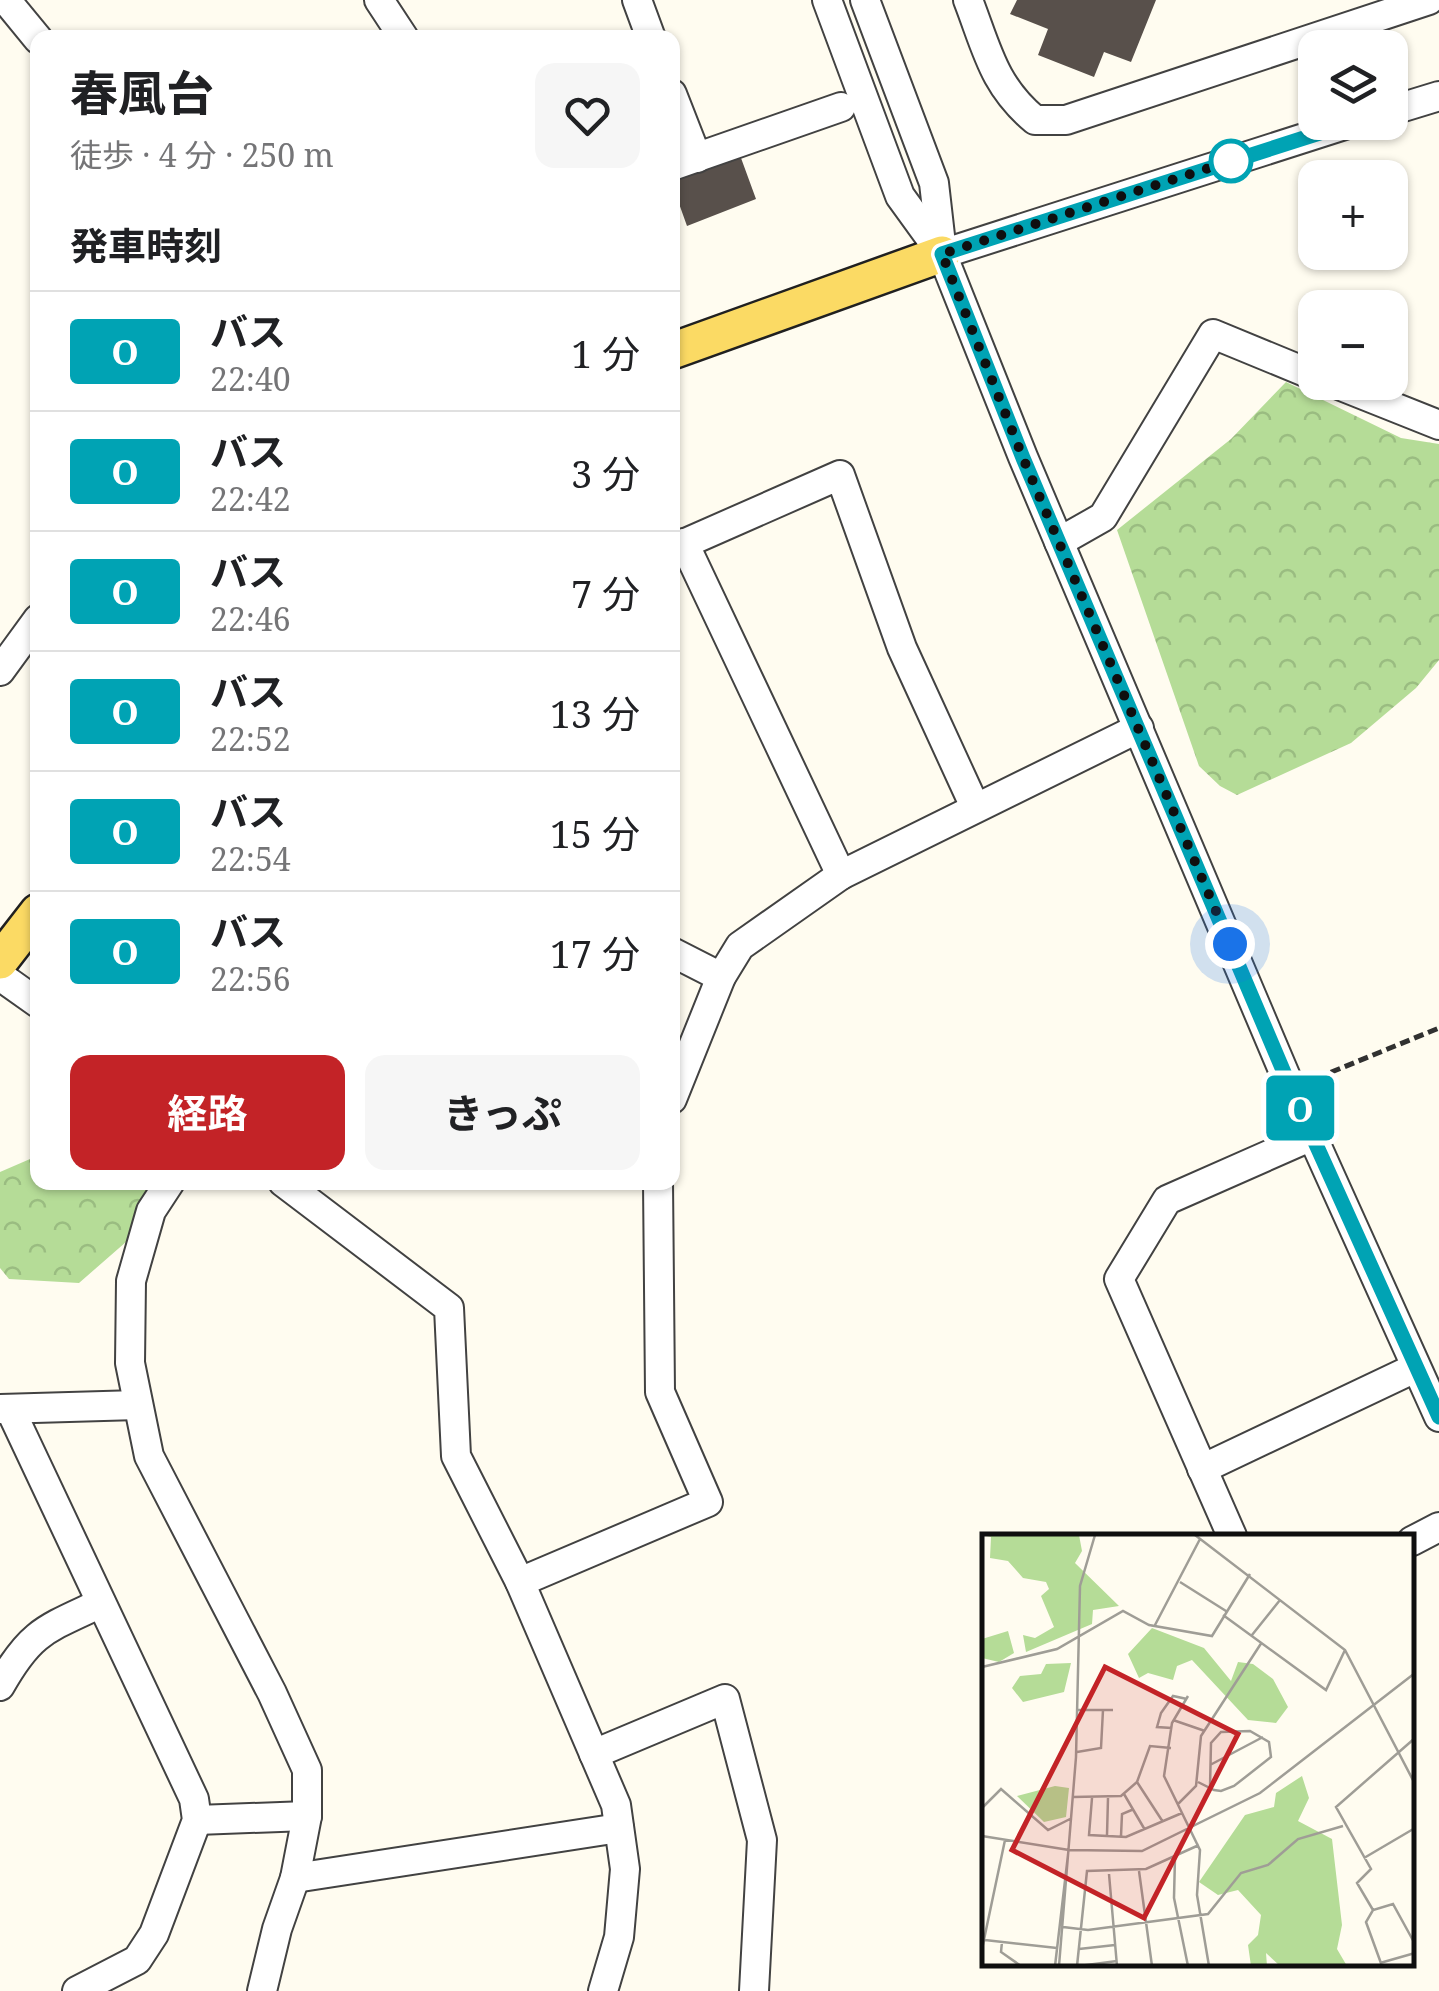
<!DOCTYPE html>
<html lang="ja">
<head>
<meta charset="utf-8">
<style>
  :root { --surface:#fff; --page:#f6f6f6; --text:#202124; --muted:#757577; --line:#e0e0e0; --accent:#c32327 }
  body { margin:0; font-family:"Noto Serif","Noto Sans JP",serif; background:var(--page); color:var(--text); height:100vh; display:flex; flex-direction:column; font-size:38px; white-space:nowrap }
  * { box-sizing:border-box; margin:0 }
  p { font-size:32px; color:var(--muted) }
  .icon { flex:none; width:55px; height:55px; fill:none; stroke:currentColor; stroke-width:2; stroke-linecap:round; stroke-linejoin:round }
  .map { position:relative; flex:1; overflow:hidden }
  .sheet { position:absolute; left:30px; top:30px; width:650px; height:1160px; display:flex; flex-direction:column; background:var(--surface); border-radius:20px; box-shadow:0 2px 8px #0004 }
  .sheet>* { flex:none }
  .badge { padding:0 20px; border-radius:8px; font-size:35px; line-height:65px }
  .buttons { position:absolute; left:1298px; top:30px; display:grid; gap:20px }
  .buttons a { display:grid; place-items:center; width:110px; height:110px; border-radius:20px; background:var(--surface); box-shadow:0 2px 8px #0004; font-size:50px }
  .you { position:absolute; width:50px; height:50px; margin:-25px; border:8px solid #fff; border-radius:50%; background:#1a73e8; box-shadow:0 0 0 15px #1a73e833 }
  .map>.badge { position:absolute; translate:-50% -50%; box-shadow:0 0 0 5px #fff }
  h2 { padding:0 40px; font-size:38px; line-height:90px }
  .round { display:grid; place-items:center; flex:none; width:105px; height:105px; border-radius:20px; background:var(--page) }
  .head { display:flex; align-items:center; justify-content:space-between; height:170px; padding:0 40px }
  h1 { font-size:48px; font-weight:700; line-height:75px }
  .primary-button { display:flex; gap:20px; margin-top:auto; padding:20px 40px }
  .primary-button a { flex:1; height:115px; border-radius:20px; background:var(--accent); color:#fff; font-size:40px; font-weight:700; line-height:115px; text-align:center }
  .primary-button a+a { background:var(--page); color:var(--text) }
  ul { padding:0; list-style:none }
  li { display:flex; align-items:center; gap:30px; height:120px; padding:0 40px; border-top:2px solid var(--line) }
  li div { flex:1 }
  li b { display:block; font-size:38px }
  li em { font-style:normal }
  li .badge { min-width:110px; font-weight:700; text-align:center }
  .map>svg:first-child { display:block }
</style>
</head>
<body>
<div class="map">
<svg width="1439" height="1991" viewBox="0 0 1439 1991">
  <defs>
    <pattern id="forest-crowns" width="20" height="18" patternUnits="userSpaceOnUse" patternTransform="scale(2.5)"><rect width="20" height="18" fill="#b5dc97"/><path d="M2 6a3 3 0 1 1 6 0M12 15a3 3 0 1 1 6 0" fill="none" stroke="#9abc81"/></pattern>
  </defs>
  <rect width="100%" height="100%" fill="#fffcf0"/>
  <g fill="url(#forest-crowns)">
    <path d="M 1286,382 L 1401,438 L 1439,444 L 1439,660 L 1416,688 L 1351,743 L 1237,795 L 1220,786 L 1199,766 L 1117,530 L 1231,439 Z"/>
    <path d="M 37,1156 L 38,1182 L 154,1183 L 134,1235 L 79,1283 L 9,1279 L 0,1268 L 0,1172 Z"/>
  </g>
  <g fill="#58504b">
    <path d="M 1017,0 L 1156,0 L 1131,62 L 1104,52 L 1094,77 L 1038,55 L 1048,29 L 1010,14 Z"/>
    <path d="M 741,158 L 756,199 L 687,226 L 677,198 L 672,199 L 672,182 Z"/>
  </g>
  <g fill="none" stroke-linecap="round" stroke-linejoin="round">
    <defs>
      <g id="minor">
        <path d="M 6,0 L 38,39"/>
        <path d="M 379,0 L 404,38"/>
        <path d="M 637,0 L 651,38"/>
        <path d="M 827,0 L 900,196 L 942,254 L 1023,457 L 1291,1089 L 1439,1417"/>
        <path d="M 865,0 L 934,183 L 942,253"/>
        <path d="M 968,0 C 987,49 993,85 1035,120 L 1066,120 L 1429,0"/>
        <path d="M 672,94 L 697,158"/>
        <path d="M 1390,111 L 1439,96"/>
        <path d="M 672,166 L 841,107"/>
        <path d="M 942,254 L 1354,122"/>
        <path d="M 1331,382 L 1439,425"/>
        <path d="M 1059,542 L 1103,517 L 1213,334 L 1315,376"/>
        <path d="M 684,543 L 841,875"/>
        <path d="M 672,549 L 840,475 L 902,648 L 975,807"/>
        <path d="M 0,671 L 38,619"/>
        <path d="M 672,952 L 721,977"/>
        <path d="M 0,976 L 38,1003"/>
        <path d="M 672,1099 L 721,977 L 740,946 L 841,875 L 1139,728"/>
        <path d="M 170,1182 L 151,1211 L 131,1281 L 130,1363 L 149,1456 L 272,1693 L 307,1770 L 307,1816 L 295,1878 L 277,1929 L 262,1991"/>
        <path d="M 283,1182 L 449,1308 L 456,1456 L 520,1582 L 616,1805 L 625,1869 L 619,1937 L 603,1991"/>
        <path d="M 0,1409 L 138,1405"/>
        <path d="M 10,1409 L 194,1799 L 197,1820 L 154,1934 L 137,1960 L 77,1991"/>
        <path d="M 1202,1469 L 1415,1368"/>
        <path d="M 1232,1536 L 1119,1279 L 1167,1200 L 1312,1136"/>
        <path d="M 1412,1541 L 1439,1527"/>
        <path d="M 520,1582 L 708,1502 L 660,1392 L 658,1182"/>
        <path d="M 0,1686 C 31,1631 46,1629 101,1603"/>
        <path d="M 594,1754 L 725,1699 L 762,1840 L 754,1991"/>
        <path d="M 197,1820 L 307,1816"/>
        <path d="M 295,1878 L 619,1828"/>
      </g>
      <g id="major">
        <path d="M 672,351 L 942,254"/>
        <path d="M 0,961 L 38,912"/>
      </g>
    </defs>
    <use href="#minor" stroke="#424242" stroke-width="32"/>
    <use href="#major" stroke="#202020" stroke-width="40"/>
    <path stroke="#313131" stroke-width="5" stroke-dasharray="10 5" stroke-linecap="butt" d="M 1317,1078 L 1439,1028"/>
    <use href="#minor" stroke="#fff" stroke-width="28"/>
    <use href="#major" stroke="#fbda64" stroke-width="35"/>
  </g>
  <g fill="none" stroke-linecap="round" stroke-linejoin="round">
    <defs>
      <path id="line" d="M 1354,122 L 942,254 L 1023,458 L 1291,1089 L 1439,1417"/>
    </defs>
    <use href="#line" stroke="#fff" stroke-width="22"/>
    <use href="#line" stroke="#00a3b4" stroke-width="15"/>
    <path stroke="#0f0f0f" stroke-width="10" stroke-dasharray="0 18" d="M 1230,944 L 1023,458 L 942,254 L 1231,161"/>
  </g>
  <circle fill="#fff" stroke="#00a3b4" stroke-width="5" cx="1231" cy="161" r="20"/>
  <g transform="translate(982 1534)">
    <rect width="432" height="432" fill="#fffcf0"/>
    <path d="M 0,1 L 97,1 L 100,17 L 93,29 L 137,72 L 111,76 L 110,90 L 44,118 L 41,101 L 53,104 L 72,93 L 59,62 L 67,55 L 64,48 L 41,44 L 26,27 L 8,24 L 9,3 ZM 170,94 L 222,114 L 249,147 L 256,128 L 271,130 L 291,145 L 306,173 L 294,189 L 266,186 L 210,126 L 195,132 L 191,146 L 166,139 L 157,144 L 146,120 ZM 26,97 L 32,119 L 17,128 L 0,124 L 0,105 ZM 89,129 L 82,158 L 41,168 L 30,154 L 38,142 L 59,140 L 64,130 ZM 320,242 L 327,264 L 316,287 L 350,305 L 360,391 L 355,415 L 365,432 L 298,432 L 284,419 L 285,432 L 269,432 L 266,411 L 276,401 L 279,381 L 256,356 L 236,361 L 217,348 L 263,281 L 292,273 L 294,259 ZM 73,252 L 87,254 L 84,283 L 62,288 L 35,262 Z" fill="#b5dc97"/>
    <path fill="none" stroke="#9f9d96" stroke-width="2.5" d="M 213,1 L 363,116 L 433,250M 198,48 L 244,77M 241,81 L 344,156 L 363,116M 173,91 L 218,5M 270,101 L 298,66M 0,133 L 75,115 L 141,77 L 167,91 L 230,102 L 268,40M 206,162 L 190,189 L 182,242 L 218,316 L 215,361 L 227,432M 96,176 L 131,176M 191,186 L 223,197M 190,194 L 175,193 L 179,179 L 191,162 L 205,165M 95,218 L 119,214 L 121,176M 228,231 L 281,203M 155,248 L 181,288M 216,248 L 232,256 L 239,257 L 252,252 L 289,223 L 287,208 L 268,197 L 239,198 L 229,209 L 228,254M 142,260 L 163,296M 91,263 L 139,262 L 155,248 L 168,212 L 189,214M 110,264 L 107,301 L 144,303 L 200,279M 196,270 L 214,252 L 219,202 L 280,108M 0,274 L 19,255 L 66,296 L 90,284M 125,301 L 126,264M 0,302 L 87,316M 139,302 L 140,280 L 152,275M 87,316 L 160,317 L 278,259 L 433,139M 193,323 L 192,364 L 206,432M 382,324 L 433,294M 157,337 L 170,432M 127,340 L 135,432M 391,376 L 375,349 L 389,335 L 354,273 L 433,204M 81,393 L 106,396 L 226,380 L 259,339 L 286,331 L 316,305 L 361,292M 3,406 L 75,414M 20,408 L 19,418 L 39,432M 0,415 L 23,306M 97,415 L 133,411M 398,429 L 433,419M 73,432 L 86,321M 77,432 L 94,223 L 98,52 L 113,1M 95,432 L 105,337 L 164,335 L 217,311M 97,432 L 135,427M 400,432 L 384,388 L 391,376 L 411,370 L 433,410"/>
    <path fill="#c32327" fill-opacity="0.15" stroke="#c32327" stroke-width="5" d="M 123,133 L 256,200 L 162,384 L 30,316 Z"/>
    <rect width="432" height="432" fill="none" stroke="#0f0f0f" stroke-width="5"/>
  </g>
</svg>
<div class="buttons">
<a><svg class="icon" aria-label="layers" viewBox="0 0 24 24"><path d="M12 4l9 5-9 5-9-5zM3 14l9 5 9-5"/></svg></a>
<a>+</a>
<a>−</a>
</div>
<div class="you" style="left:1230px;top:944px"></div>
<b class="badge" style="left:1300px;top:1108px;background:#00a3b4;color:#fff">O</b>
<section class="sheet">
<div class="head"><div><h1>春風台</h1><p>徒歩 · 4 分 · 250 m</p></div><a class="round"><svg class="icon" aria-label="heart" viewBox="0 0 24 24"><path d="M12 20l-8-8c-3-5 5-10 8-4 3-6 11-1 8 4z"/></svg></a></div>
<h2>発車時刻</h2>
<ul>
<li><span class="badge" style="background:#00a3b4;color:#fff">O</span><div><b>バス</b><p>22:40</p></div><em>1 分</em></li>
<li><span class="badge" style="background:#00a3b4;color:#fff">O</span><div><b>バス</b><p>22:42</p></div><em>3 分</em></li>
<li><span class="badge" style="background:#00a3b4;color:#fff">O</span><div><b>バス</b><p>22:46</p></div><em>7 分</em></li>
<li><span class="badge" style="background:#00a3b4;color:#fff">O</span><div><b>バス</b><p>22:52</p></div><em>13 分</em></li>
<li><span class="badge" style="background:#00a3b4;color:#fff">O</span><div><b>バス</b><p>22:54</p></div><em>15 分</em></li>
<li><span class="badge" style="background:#00a3b4;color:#fff">O</span><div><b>バス</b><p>22:56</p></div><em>17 分</em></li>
</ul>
<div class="primary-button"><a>経路</a><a>きっぷ</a></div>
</section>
</div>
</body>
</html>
